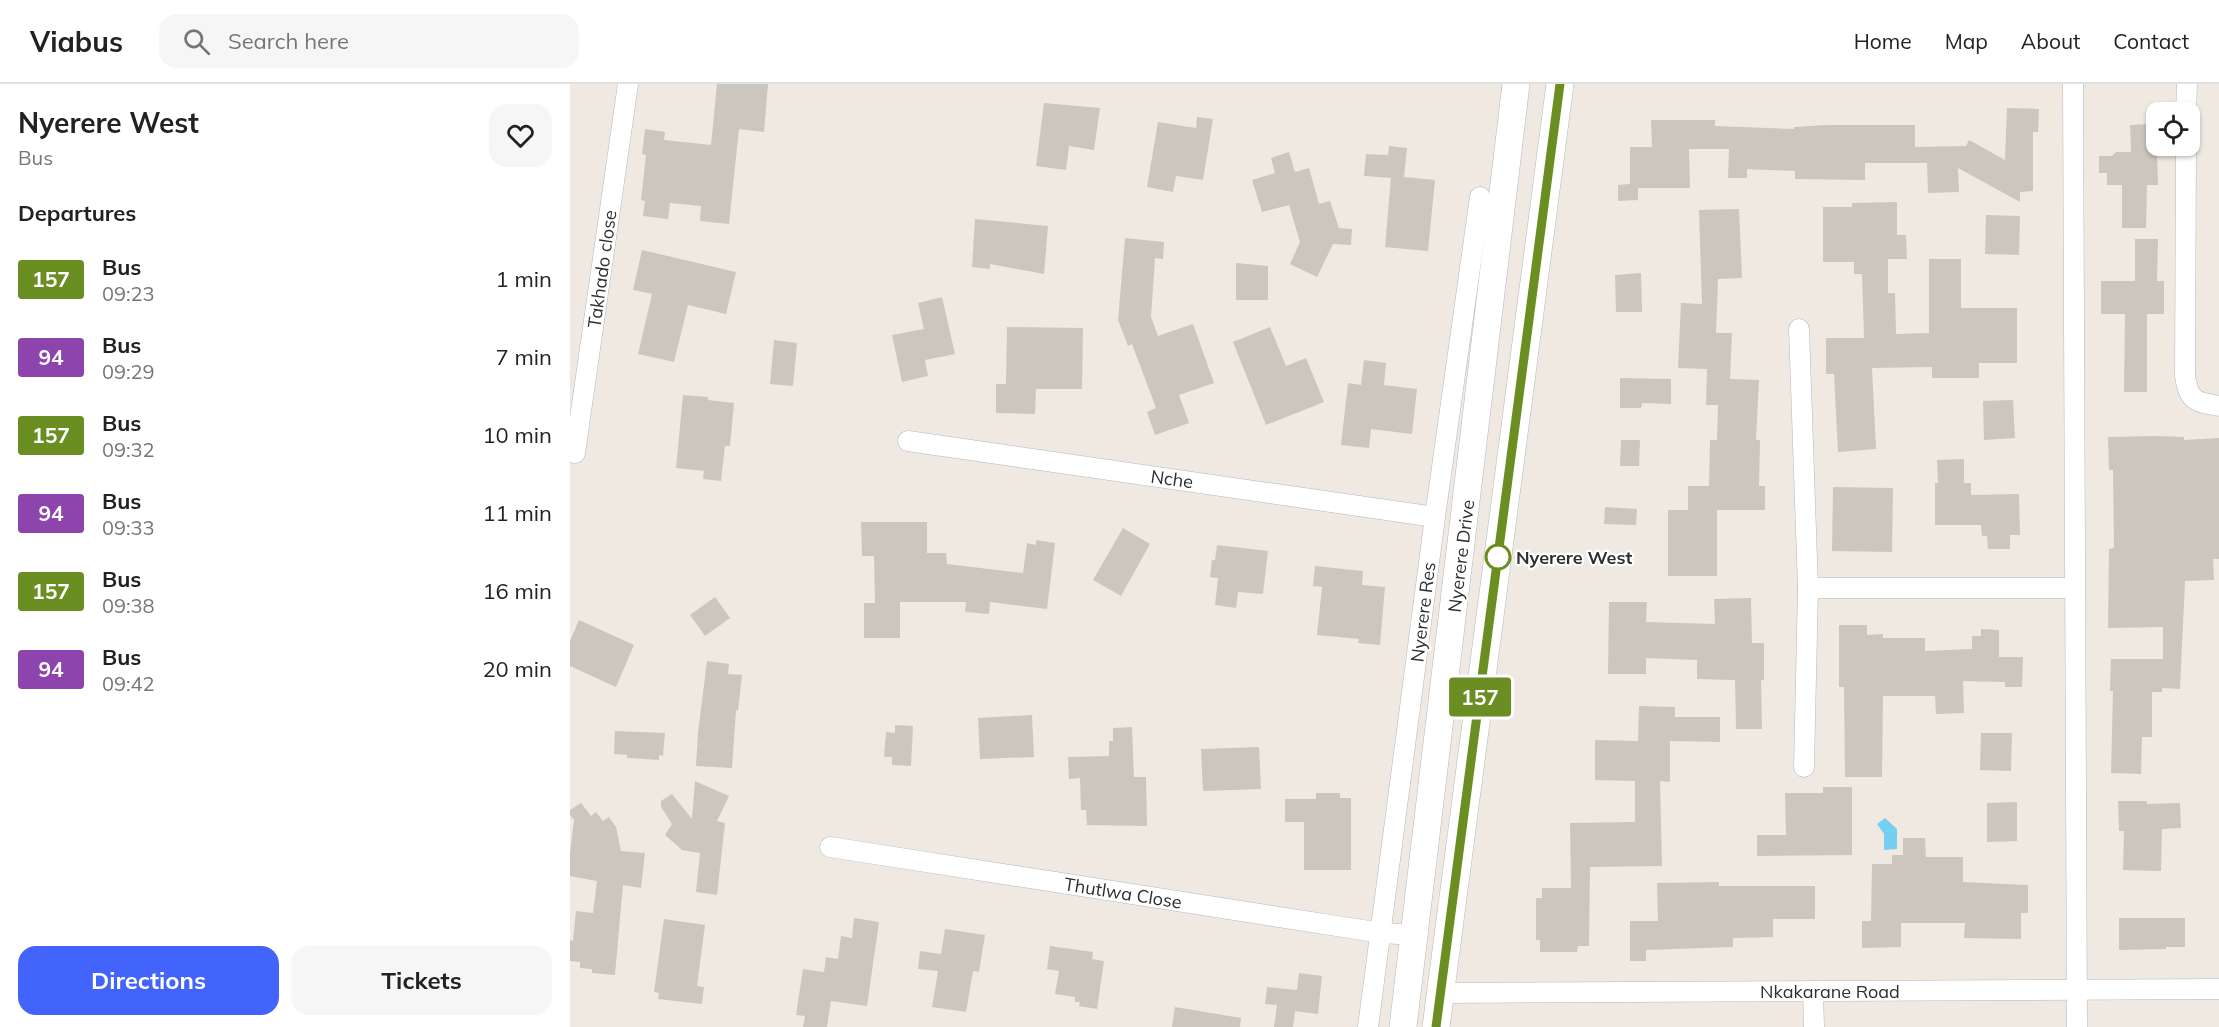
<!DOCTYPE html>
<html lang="en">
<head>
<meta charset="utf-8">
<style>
  :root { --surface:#fff; --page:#f6f6f6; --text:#222; --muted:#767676; --line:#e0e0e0; --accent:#4264fb }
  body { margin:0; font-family:Mulish,sans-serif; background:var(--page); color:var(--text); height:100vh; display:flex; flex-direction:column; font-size:22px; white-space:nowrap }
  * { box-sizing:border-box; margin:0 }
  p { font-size:20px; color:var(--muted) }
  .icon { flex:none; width:33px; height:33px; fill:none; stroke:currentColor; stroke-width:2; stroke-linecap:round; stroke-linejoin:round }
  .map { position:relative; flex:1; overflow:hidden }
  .drawer { display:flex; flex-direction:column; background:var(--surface); width:570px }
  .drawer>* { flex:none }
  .badge { padding:0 12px; border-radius:4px; font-size:21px; line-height:39px }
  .controls { position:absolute; left:1576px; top:18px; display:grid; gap:12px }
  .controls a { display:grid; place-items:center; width:54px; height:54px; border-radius:12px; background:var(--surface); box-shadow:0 2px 4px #0004; font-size:30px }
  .map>.badge { position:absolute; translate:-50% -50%; box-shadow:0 0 0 3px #fff }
  h2 { padding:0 18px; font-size:22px; line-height:54px }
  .round { display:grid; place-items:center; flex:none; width:63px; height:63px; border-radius:18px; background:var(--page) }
  .headline { display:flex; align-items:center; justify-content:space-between; height:102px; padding:0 18px }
  h1 { font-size:28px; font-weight:700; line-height:45px }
  .cta { display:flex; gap:12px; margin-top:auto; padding:12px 18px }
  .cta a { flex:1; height:69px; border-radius:18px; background:var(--accent); color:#fff; font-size:24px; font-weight:700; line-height:69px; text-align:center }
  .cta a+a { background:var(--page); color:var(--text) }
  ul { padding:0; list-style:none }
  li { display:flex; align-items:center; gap:18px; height:78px; padding:0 18px }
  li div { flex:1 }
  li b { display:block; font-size:22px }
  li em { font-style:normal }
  li .badge { min-width:66px; font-weight:700; text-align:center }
  header { display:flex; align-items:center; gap:36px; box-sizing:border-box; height:84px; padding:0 30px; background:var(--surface); border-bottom:2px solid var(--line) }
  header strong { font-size:28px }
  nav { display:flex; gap:33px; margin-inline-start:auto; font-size:21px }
  .search { width:420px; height:54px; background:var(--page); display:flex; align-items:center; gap:15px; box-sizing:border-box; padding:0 21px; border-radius:18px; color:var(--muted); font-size:22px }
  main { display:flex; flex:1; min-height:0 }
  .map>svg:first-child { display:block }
</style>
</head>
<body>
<header>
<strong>Viabus</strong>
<div class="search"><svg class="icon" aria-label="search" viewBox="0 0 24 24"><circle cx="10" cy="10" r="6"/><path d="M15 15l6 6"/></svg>Search here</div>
<nav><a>Home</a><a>Map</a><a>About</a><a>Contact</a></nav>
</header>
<main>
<section class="drawer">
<div class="headline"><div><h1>Nyerere West</h1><p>Bus</p></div><a class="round"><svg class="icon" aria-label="heart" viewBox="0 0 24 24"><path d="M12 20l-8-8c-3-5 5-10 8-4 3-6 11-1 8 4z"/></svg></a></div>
<h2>Departures</h2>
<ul>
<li><span class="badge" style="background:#6b8e23;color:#fff">157</span><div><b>Bus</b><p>09:23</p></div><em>1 min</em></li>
<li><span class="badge" style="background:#8e44ad;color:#fff">94</span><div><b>Bus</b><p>09:29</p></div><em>7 min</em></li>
<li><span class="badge" style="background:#6b8e23;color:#fff">157</span><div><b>Bus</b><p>09:32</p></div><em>10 min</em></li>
<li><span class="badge" style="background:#8e44ad;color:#fff">94</span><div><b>Bus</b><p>09:33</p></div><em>11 min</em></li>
<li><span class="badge" style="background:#6b8e23;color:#fff">157</span><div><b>Bus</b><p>09:38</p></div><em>16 min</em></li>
<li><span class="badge" style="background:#8e44ad;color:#fff">94</span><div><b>Bus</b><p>09:42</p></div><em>20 min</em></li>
</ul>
<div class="cta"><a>Directions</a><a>Tickets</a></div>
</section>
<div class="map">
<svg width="1649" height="943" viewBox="0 0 1649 943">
  <rect width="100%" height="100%" fill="#efe9e1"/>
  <path fill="#75cff0" d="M 1315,734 L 1327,745 L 1327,765 L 1314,766 L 1314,750 L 1307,740 Z"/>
  <g fill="#cbc7bf">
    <path d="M 147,0 L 198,0 L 194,48 L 169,45 L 159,140 L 130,137 L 131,122 L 100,119 L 98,135 L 73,132 L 75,117 L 71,116 L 76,71 L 72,70 L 75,45 L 95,48 L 94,56 L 141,61 Z"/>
    <path d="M 474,19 L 530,24 L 524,66 L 499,62 L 496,86 L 466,82 Z"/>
    <path d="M 1437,24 L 1469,25 L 1468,48 L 1463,48 L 1463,107 L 1450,108 L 1450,118 L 1388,84 L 1389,108 L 1358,109 L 1357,79 L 1295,79 L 1295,96 L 1225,95 L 1225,87 L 1177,85 L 1177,94 L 1158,94 L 1159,65 L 1119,65 L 1120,104 L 1068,104 L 1068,116 L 1048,117 L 1048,101 L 1060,100 L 1060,63 L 1082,63 L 1081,36 L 1145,36 L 1145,42 L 1224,45 L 1224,43 L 1256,41 L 1345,41 L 1345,63 L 1396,62 L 1399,56 L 1435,76 Z"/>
    <path d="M 627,33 L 643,35 L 633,96 L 606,92 L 603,108 L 577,103 L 588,38 L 626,44 Z"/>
    <path d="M 1583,40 L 1584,68 L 1587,68 L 1588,101 L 1577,101 L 1576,144 L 1552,144 L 1552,101 L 1537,101 L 1537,89 L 1529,89 L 1529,72 L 1542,72 L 1546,68 L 1561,68 L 1560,41 Z"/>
    <path d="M 819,62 L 837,64 L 834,93 L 865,96 L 858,167 L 815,163 L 821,94 L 794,92 L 796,70 L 818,71 Z"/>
    <path d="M 719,68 L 725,88 L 739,84 L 749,120 L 760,117 L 769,144 L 782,145 L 781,161 L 763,160 L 747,193 L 720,180 L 730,158 L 719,121 L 692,128 L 682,96 L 705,89 L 701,74 Z"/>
    <path d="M 1327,118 L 1327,151 L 1336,151 L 1337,175 L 1318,175 L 1318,209 L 1325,209 L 1326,250 L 1359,249 L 1359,175 L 1391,175 L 1391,224 L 1447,224 L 1447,279 L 1409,279 L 1409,294 L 1362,294 L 1362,283 L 1302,284 L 1306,365 L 1268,368 L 1264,290 L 1256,290 L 1256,254 L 1294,254 L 1292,190 L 1284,190 L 1284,178 L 1253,178 L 1253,123 L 1282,123 L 1282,119 Z"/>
    <path d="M 1169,125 L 1172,194 L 1148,195 L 1146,249 L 1162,249 L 1160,295 L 1189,296 L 1186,356 L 1190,356 L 1189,402 L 1195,402 L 1195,426 L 1147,426 L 1147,492 L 1098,492 L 1098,426 L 1118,426 L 1118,402 L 1139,402 L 1140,356 L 1147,356 L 1148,321 L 1136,321 L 1137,285 L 1108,284 L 1111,219 L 1132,220 L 1129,126 Z"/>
    <path d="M 1416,131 L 1450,132 L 1449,171 L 1415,170 Z"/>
    <path d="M 405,135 L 478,142 L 474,190 L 420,180 L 420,185 L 402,183 Z"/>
    <path d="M 555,154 L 594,158 L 593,175 L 585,174 L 581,233 L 588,252 L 623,240 L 644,299 L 609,311 L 619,339 L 585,351 L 577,328 L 586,324 L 562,260 L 558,262 L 548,236 Z"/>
    <path d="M 1565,155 L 1588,155 L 1587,197 L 1594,197 L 1594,230 L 1577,230 L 1577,308 L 1554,308 L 1555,230 L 1531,230 L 1531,197 L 1565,197 Z"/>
    <path d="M 72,166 L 166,188 L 156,230 L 118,221 L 104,278 L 68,270 L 82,210 L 63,206 Z"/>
    <path d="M 666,179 L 698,182 L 698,216 L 666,216 Z"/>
    <path d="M 1071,189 L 1072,228 L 1046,228 L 1045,191 Z"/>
    <path d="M 372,213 L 385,270 L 355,276 L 358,292 L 332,298 L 322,251 L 354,245 L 348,219 Z"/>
    <path d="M 437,243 L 513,244 L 512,305 L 466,305 L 465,330 L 426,329 L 426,300 L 436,300 Z"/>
    <path d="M 700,243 L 716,282 L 736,274 L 754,318 L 696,341 L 663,258 Z"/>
    <path d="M 204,256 L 227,259 L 223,302 L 200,300 Z"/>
    <path d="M 794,276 L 816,279 L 814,301 L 847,305 L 842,350 L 801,345 L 799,364 L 771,361 L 778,299 L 791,301 Z"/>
    <path d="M 1050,294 L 1101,295 L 1101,320 L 1072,319 L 1071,324 L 1050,324 Z"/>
    <path d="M 113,311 L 138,313 L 138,316 L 164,319 L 160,362 L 155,362 L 151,397 L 133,395 L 134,387 L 106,384 Z"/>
    <path d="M 1443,316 L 1445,354 L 1414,356 L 1413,317 Z"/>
    <path d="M 1586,352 L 1614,353 L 1614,356 L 1649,354 L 1649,475 L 1643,475 L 1644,496 L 1615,497 L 1610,605 L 1592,604 L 1592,608 L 1582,608 L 1582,653 L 1572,653 L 1571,690 L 1541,689 L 1543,607 L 1540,607 L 1541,575 L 1593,575 L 1593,543 L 1538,544 L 1539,465 L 1544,464 L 1543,386 L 1539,386 L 1538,353 Z"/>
    <path d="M 1051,356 L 1070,356 L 1069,382 L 1050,382 Z"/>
    <path d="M 1394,375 L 1394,399 L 1401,399 L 1401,411 L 1449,410 L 1450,451 L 1440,451 L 1440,465 L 1418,465 L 1417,452 L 1412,452 L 1411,441 L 1365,441 L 1365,399 L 1368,399 L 1367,376 Z"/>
    <path d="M 1263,403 L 1323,404 L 1322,468 L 1262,467 Z"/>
    <path d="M 1035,423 L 1067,425 L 1066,441 L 1034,440 Z"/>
    <path d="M 291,438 L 357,438 L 357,469 L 376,469 L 377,480 L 453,489 L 457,459 L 466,461 L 466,456 L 485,459 L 477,525 L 420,518 L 419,530 L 395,528 L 396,518 L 330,518 L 330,554 L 294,554 L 294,519 L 305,519 L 304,472 L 292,472 Z"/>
    <path d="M 553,444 L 580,460 L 551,512 L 523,496 Z"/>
    <path d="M 647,461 L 698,467 L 693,510 L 668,508 L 666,524 L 645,521 L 648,494 L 640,493 L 642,476 L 645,476 Z"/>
    <path d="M 745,482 L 793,487 L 792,501 L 815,503 L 810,561 L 788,559 L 789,555 L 747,551 L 752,503 L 743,502 Z"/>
    <path d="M 145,513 L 160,534 L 135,552 L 120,531 Z"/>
    <path d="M 1181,514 L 1182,559 L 1194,559 L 1194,596 L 1191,596 L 1192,645 L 1166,645 L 1165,596 L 1127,595 L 1127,576 L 1076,574 L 1076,590 L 1038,590 L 1039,518 L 1077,518 L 1076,538 L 1145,540 L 1144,515 Z"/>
    <path d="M 9,536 L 64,561 L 46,603 L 0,582 L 0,557 Z"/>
    <path d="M 1269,541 L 1297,541 L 1297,551 L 1313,550 L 1313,554 L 1355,554 L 1355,567 L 1402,565 L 1402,552 L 1411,552 L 1411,545 L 1429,546 L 1429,573 L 1453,573 L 1452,603 L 1435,603 L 1435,598 L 1393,597 L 1394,629 L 1366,630 L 1365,612 L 1313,612 L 1312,693 L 1275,693 L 1274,603 L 1269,603 Z"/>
    <path d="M 137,577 L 159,580 L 158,590 L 172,591 L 168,627 L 166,626 L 162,684 L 126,682 L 128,649 Z"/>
    <path d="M 1069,622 L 1105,623 L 1105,633 L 1150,633 L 1150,658 L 1100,657 L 1100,698 L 1090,697 L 1092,782 L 1020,783 L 1019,862 L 1008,862 L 1007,868 L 970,868 L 970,856 L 966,856 L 966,814 L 972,814 L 972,804 L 1001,804 L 1000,739 L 1065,738 L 1065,697 L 1025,696 L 1025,656 L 1068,657 Z"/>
    <path d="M 462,631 L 464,673 L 410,675 L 408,634 Z"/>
    <path d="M 325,641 L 343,642 L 341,682 L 322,681 L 322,673 L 314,673 L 316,648 L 325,649 Z"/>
    <path d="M 562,643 L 564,693 L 576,693 L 577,742 L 517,741 L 516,726 L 511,726 L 510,694 L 499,695 L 498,673 L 539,672 L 539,657 L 543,657 L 543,644 Z"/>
    <path d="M 45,647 L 95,649 L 93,672 L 89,671 L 89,676 L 57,674 L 57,671 L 44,670 Z"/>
    <path d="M 1411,649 L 1442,649 L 1441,687 L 1410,686 Z"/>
    <path d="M 689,663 L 691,705 L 633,707 L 631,665 Z"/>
    <path d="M 125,697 L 159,712 L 147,737 L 155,739 L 147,811 L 126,808 L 130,769 L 112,766 L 95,751 L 102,740 L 91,723 L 91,717 L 102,710 L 122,735 Z"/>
    <path d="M 1253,703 L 1282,703 L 1282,771 L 1187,772 L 1187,751 L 1216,751 L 1215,709 L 1253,709 Z"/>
    <path d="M 746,709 L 770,709 L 770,714 L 781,714 L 781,786 L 734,786 L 734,738 L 715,738 L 715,715 L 746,715 Z"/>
    <path d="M 1548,717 L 1577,717 L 1577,720 L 1610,719 L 1611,744 L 1592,745 L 1591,787 L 1553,786 L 1554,747 L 1549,747 Z"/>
    <path d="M 1447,718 L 1447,757 L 1417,758 L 1417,719 Z"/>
    <path d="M 11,719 L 21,732 L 26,728 L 33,737 L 39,733 L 46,743 L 51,767 L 75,769 L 71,804 L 53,801 L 45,891 L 22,889 L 22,885 L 10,884 L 10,878 L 0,877 L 0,856 L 3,857 L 6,827 L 23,829 L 27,797 L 0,792 L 0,769 L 4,736 L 0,731 L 0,726 Z"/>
    <path d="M 1333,754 L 1355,754 L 1356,773 L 1393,773 L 1393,798 L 1458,801 L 1458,829 L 1451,829 L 1451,855 L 1394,854 L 1395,839 L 1331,839 L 1331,863 L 1292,864 L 1292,837 L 1301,837 L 1302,780 L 1322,780 L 1322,771 L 1333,771 Z"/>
    <path d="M 1149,798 L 1149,802 L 1245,802 L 1245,835 L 1203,835 L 1203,853 L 1163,854 L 1163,863 L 1076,866 L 1076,877 L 1060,877 L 1060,837 L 1088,837 L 1087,799 Z"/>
    <path d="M 284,834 L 309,838 L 297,922 L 261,917 L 257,943 L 233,943 L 235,932 L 226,931 L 233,885 L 254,888 L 256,873 L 268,875 L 271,852 L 282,854 Z"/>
    <path d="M 1549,834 L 1615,834 L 1615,863 L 1596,863 L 1596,865 L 1549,866 Z"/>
    <path d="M 94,835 L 135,841 L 127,902 L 134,903 L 132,920 L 88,915 L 89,909 L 84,908 Z"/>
    <path d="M 375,845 L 415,851 L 409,888 L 403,887 L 396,928 L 362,923 L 368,887 L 348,885 L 350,867 L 371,870 Z"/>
    <path d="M 480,862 L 523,868 L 522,875 L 534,877 L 527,925 L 509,922 L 510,918 L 505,918 L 505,913 L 485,910 L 489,887 L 477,885 Z"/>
    <path d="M 729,889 L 752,892 L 748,930 L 725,927 L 723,943 L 704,943 L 707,921 L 695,920 L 697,903 L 727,906 Z"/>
    <path d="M 605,923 L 671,934 L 670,943 L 602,943 Z"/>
  </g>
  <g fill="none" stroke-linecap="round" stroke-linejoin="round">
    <defs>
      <g id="minor">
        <path d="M 1503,0 L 1507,943"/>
        <path d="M 1616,28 L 1617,0"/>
        <path d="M 1616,62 L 1615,292 C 1619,317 1625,318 1649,322"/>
        <path d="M 1229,245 L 1238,504 L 1234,683"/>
        <path d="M 338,357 L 865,433"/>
        <path d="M 5,369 L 58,0"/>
        <path d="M 1238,504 L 1504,504"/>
        <path d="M 260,763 L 812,849 L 845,851"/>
        <path d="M 1243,907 L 1244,943"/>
        <path d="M 871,909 L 1649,905"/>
        <path d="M 798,943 L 865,433 L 910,113"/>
      </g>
      <g id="secondary">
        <path d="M 833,943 L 946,0"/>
        <path d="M 866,943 L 990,0"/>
      </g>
    </defs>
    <use href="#minor" stroke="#b4b7c1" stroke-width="21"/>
    <use href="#secondary" stroke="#b4b7c1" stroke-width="28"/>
    <use href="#minor" stroke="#fff" stroke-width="20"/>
    <use href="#secondary" stroke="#fff" stroke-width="27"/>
  </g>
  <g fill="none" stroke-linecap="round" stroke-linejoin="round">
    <defs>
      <path id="line" d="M 866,943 L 990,0"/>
    </defs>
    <use href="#line" stroke="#fff" stroke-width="14"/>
    <use href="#line" stroke="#6b8e23" stroke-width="9"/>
  </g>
  <circle fill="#fff" stroke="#6b8e23" stroke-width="3" cx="928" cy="473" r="12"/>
  <g text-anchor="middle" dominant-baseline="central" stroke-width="4.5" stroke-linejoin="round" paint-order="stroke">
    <g font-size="18" fill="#2e2e2e" stroke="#fff">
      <text transform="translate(32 185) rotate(-82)">Takhado close</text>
      <text transform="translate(602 395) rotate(8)">Nche</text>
      <text transform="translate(891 472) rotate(-83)">Nyerere Drive</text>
      <text transform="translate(853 528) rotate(-83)">Nyerere Res</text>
      <text transform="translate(553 809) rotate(9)">Thutlwa Close</text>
      <text x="1260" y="907">Nkakarane Road</text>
    </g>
    <g font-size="18" font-weight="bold" fill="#2e2e2e" stroke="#fff" text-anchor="start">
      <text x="946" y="473">Nyerere West</text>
    </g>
  </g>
</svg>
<div class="controls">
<a><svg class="icon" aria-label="locate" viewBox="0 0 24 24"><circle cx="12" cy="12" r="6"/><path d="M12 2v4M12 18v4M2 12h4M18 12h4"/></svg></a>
</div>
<b class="badge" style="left:910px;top:613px;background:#6b8e23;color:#fff">157</b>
</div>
</main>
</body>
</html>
